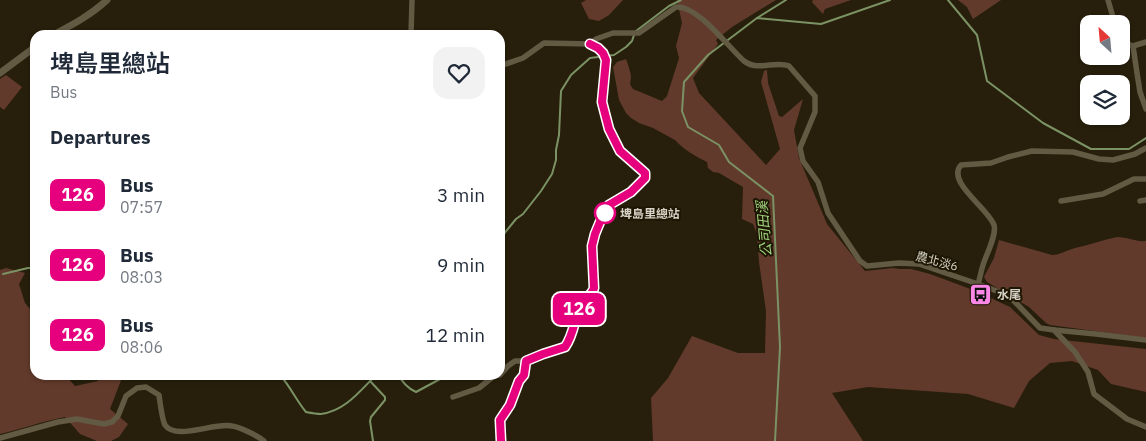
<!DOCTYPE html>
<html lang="en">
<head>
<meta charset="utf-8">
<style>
  :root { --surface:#fff; --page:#f2f2f3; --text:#1f2937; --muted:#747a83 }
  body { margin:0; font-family:"IBM Plex Sans","Noto Sans TC",sans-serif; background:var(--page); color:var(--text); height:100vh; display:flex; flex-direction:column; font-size:19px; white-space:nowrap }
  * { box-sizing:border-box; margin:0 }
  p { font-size:16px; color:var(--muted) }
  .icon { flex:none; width:28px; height:28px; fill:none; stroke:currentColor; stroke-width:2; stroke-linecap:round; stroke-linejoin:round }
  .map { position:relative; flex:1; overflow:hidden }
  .drawer { position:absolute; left:30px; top:30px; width:475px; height:350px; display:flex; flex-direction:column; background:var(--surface); border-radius:15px; box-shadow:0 1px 4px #0004 }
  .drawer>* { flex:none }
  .badge { padding:0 10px; border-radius:8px; font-size:18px; line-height:32px }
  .needle { width:32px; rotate:334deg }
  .controls { position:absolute; left:1080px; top:15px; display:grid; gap:10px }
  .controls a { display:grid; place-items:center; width:50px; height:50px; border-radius:10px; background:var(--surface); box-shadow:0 1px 4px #0004; font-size:25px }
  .map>.badge { position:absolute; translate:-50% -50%; box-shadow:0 0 0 2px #fff }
  h2 { padding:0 20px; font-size:19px; line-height:45px }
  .round { display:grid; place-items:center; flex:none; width:52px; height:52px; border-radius:15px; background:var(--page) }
  .overview { display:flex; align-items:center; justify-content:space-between; height:85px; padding:0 20px }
  h1 { font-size:24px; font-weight:600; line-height:38px }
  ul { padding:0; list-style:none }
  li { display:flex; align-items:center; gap:15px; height:70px; padding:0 20px }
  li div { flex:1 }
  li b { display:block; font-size:19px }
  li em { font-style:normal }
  li .badge { min-width:55px; font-weight:700; text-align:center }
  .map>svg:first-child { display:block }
</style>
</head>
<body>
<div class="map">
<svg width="1146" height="441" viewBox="0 0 1146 441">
  <rect width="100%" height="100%" fill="#271f0b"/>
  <g fill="#613a2b">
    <path d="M 586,0 L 623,0 L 609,15 L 599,21 L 589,19 L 581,3 Z"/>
    <path d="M 677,0 L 776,0 L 732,27 L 716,40 L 718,44 L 693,78 L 699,93 L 766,165 L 780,149 L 761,82 L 764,71 L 767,70 L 768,83 L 779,116 L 782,117 L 803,99 L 794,130 L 799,158 L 827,224 L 865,271 L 893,268 L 900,269 L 911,269 L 930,274 L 976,291 L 1010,307 L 1039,335 L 1054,339 L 1146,349 L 1146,392 L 1111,384 L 1098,370 L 1072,361 L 1050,363 L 1029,381 L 1014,408 L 968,394 L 868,387 L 832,393 L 863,441 L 653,441 L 651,398 L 668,378 L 692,336 L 738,353 L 765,353 L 766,311 L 759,262 L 757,234 L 753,224 L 742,219 L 743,187 L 719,173 L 713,172 L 708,168 L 707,162 C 695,156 684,150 675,140 L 653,128 L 639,123 L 631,118 L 626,113 L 619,100 L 613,67 L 617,62 L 626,59 C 627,61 631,74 631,76 C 631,83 628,83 633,89 L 662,101 L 667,96 L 679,58 L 676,46 L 682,23 Z"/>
    <path d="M 813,0 L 851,0 L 825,9 L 823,14 L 812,2 Z"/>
    <path d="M 958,0 L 1001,0 L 973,19 L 967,7 Z"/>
    <path d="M 6,75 L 22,87 L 4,110 L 0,107 L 0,79 Z"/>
    <path d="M 1117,237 C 1127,237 1136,242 1146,241 L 1146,338 L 1050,325 L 1046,323 L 1029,307 L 987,282 L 984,277 L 994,258 L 999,240 L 1052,255 C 1060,255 1067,250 1075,248 C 1089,245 1103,240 1117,237 Z"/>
    <path d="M 6,268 L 25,273 L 19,284 L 25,303 L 35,315 L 35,375 L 65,375 L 75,386 L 98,381 L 98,375 L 123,375 L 110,409 L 128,424 L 119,437 L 111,441 L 97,441 L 80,434 L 65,417 C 43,421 22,429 0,434 L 0,270 Z"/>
  </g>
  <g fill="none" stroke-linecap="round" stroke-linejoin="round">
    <g stroke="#7b9265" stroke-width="2">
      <path d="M 948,0 L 977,35 L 987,81 L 1043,123 L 1091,149 L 1129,149 L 1146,138"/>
      <path d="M 757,18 L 786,0"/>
      <path d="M 636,31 L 669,6 L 681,0"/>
      <path d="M 500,243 L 503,235 L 516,219 L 523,214 L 541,191 L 552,174 L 556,160 L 556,150 L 559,135 L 561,91 L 571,75 L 590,58 L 614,55 L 626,47 L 632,41 L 634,35"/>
      <path d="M 3,274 L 28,268 L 35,268"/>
      <path d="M 280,375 C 290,386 296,400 306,412 C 311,413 316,414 321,414 C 345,411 360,391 376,375"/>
      <path d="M 398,375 C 403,382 407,388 416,392 L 442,378 L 445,375"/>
      <path d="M 370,381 L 385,397 L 385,400 L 371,417 L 370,421 L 373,441"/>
      <path d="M 775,441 L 780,347 L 773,196 L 729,162 L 719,145 L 688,127 L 682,111 L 684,82 L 708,55 L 757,18 L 821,24 L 890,0"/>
    </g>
    <g stroke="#635a44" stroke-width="5.5">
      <path d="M 1108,0 L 1115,24"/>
      <path d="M 411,35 L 412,0"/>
      <path d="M 1121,40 L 1123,42 L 1133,46"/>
      <path d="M 1146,42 L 1133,46 L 1137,73 L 1140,92 L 1146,109"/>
      <path d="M 500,66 L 523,58 L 544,43 L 590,44 L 596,39 L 613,33 L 639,33 L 676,7 C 698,5 728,47 744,61 C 758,72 775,60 789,66 L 815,96 L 815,112 L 800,148 L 803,161 L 818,182 L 828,213 L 860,261 L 867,266 L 899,263 L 919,264 L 978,284 L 1002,293 L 1014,301 L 1040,328 L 1054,330 L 1075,352 L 1088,372 L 1094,394 L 1127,419 L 1146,427"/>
      <path d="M 1061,201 L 1103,194 L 1134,179 L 1146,179"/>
      <path d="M 1140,201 L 1146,200"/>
      <path d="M 978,284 C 980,278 981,271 983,265 C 986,255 997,235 994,225 C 988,208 946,182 961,165 L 991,163 L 1008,157 L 1032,151 L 1073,152 L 1099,159 L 1113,160 L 1135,154 L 1146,148"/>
      <path d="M 1054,330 L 1096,334 L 1146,340"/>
      <path d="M 500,375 L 508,366 L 515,361 L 526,361 L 565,347 L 573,332 L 578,312 L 582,302 L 592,293 L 594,288 L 592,246 L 595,235 L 602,217 L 609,205 L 631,192 L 645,178 L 645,173 L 620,151 L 609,129 L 602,102 L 606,60 L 603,53 L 598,48 L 590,44"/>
      <path d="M 453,397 L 479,388 L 494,376 L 498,375"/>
      <path d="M 0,438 L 58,422 L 77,419 L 104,424 L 112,422 L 118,416 L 126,396 L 137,388 L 146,387 L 159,395 C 160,402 162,419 165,425 C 176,441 215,422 232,426 C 240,427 258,436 264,441"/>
      <path d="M 501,441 L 500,420 L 510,405 L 519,381 L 524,375 L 526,361"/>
    </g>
    <g stroke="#635a44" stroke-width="7">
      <path d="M 53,35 C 72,25 91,15 107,0"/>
      <path d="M 0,73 L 35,47"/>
    </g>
  </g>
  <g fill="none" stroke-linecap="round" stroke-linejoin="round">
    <defs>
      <path id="line" d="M 501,441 L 500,420 L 510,405 L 519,381 L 524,375 L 526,361 L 543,354 L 565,347 C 575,333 574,316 582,303 C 586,297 592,295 594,288 L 592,246 L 595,234 L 602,217 L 609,205 L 631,192 L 645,178 L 645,173 L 620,151 L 609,129 L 602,102 L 606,60 L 603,53 L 598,48 L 590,44"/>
    </defs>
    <use href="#line" stroke="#fff" stroke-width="11"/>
    <use href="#line" stroke="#e6007e" stroke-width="8"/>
  </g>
  <defs>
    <symbol id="bus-square" viewBox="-11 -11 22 22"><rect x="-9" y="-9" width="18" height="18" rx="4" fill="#fb87e6" stroke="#1d1603"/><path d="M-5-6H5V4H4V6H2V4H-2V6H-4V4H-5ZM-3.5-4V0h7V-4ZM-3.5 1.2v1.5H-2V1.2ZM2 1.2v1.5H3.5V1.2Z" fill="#111"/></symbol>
  </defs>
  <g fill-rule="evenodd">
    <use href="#bus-square" x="968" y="282" width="25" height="25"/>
  </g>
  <circle fill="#fff" stroke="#e6007e" stroke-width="2.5" cx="605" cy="213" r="10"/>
  <g text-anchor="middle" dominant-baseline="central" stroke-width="4" stroke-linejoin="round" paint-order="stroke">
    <g font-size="12" font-weight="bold" fill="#d7d2c6" stroke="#1d1603" text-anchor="start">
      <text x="620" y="213">埤島里總站</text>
    </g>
    <g font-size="12" fill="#d7d2c6" stroke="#1d1603">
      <text transform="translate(937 261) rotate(15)">農北淡6</text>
    </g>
    <g font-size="12" font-weight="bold" fill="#d7d2c6" stroke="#1d1603" text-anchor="start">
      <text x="997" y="294">水尾</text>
    </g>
    <g font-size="14" font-style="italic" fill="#a1d57f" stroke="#1d1603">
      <text transform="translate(764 229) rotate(-95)">公司田溪</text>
    </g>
  </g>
</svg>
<div class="controls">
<a><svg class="needle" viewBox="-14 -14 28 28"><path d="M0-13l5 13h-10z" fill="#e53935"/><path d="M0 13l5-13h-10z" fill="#747a83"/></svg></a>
<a><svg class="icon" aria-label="layers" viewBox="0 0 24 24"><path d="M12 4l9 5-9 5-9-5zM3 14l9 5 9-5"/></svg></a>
</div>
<b class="badge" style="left:579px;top:309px;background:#e6007e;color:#fff">126</b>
<section class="drawer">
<div class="overview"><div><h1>埤島里總站</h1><p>Bus</p></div><a class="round"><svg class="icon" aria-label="heart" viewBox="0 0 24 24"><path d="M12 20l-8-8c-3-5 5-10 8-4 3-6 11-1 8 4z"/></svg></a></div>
<h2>Departures</h2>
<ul>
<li><span class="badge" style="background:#e6007e;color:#fff">126</span><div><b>Bus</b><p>07:57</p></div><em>3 min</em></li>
<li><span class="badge" style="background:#e6007e;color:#fff">126</span><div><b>Bus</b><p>08:03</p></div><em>9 min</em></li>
<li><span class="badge" style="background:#e6007e;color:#fff">126</span><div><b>Bus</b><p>08:06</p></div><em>12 min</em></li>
</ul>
</section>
</div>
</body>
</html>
